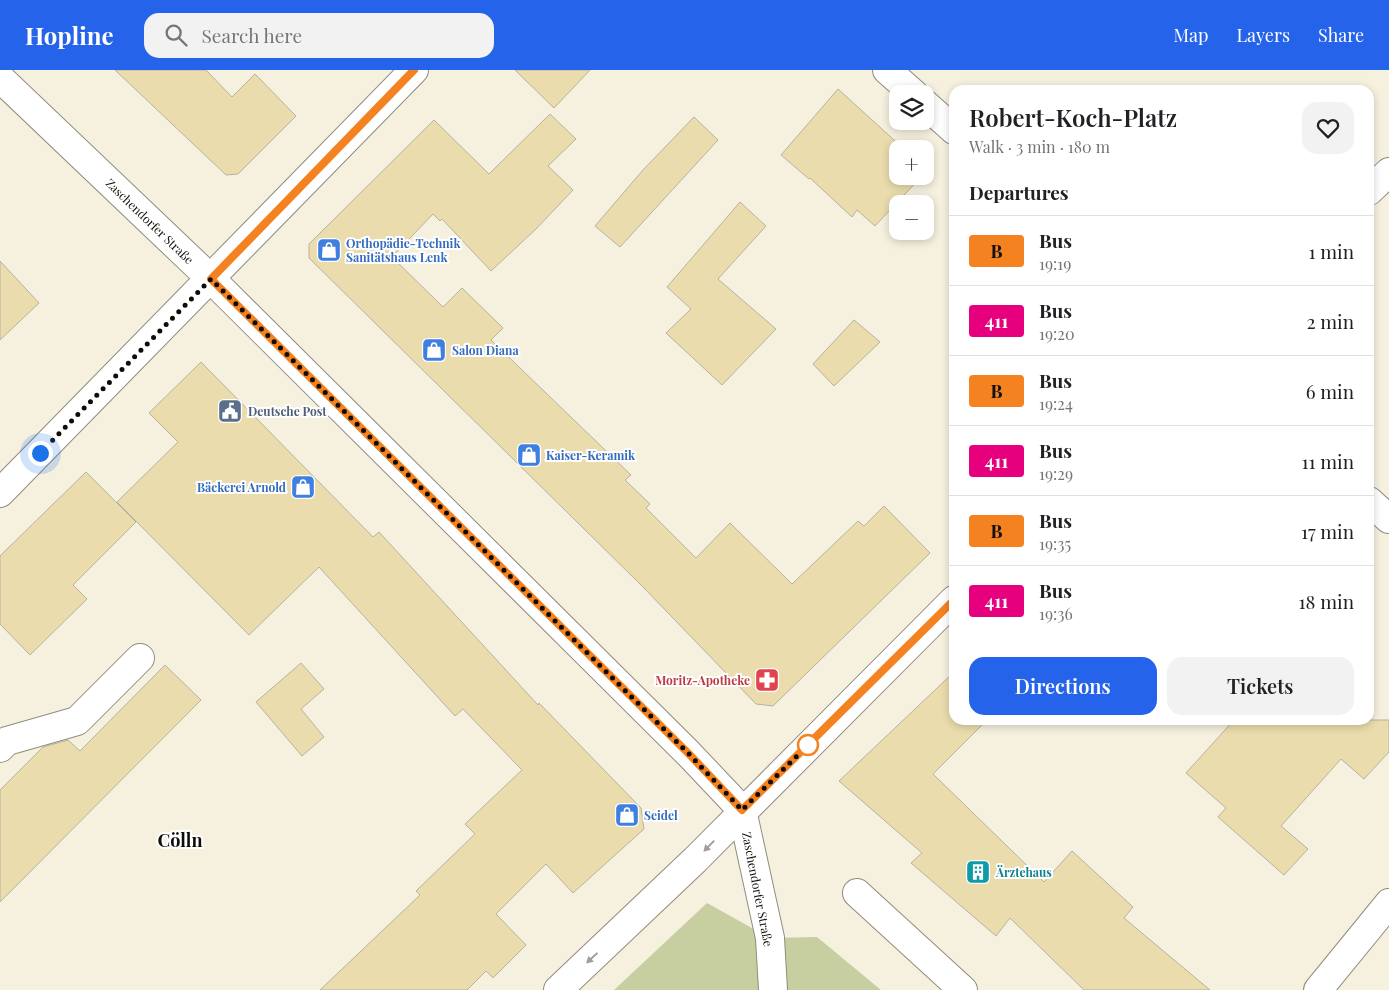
<!DOCTYPE html>
<html lang="en">
<head>
<meta charset="utf-8">
<style>
  :root { --surface:#fff; --page:#f2f2f2; --text:#202124; --muted:#757577; --line:#e0e0e0; --accent:#2563eb }
  body { margin:0; font-family:"Playfair Display",serif; background:var(--page); color:var(--text); height:100vh; display:flex; flex-direction:column; font-size:19px; white-space:nowrap }
  * { box-sizing:border-box; margin:0 }
  p { font-size:16px; color:var(--muted) }
  .icon { flex:none; width:28px; height:28px; fill:none; stroke:currentColor; stroke-width:2; stroke-linecap:round; stroke-linejoin:round }
  .map { position:relative; flex:1; overflow:hidden }
  .details { position:absolute; left:949px; top:15px; width:425px; height:640px; display:flex; flex-direction:column; background:var(--surface); border-radius:15px; box-shadow:0 2px 8px #0003 }
  .details>* { flex:none }
  .badge { padding:0 10px; border-radius:4px; font-size:18px; line-height:32px }
  .tools { position:absolute; left:889px; top:15px; display:grid; gap:10px }
  .tools a { display:grid; place-items:center; width:45px; height:45px; border-radius:10px; background:var(--surface); box-shadow:0 2px 8px #0003; font-size:25px }
  .you { position:absolute; width:25px; height:25px; margin:-12px; border:4px solid #fff; border-radius:50%; background:#1a73e8; box-shadow:0 0 0 8px #1a73e833 }
  .map>.badge { position:absolute; translate:-50% -50%; box-shadow:0 0 0 2px #fff }
  h2 { padding:0 20px; font-size:19px; line-height:45px }
  .round { display:grid; place-items:center; flex:none; width:52px; height:52px; border-radius:15px; background:var(--page) }
  .summary { display:flex; align-items:center; justify-content:space-between; height:85px; padding:0 20px }
  h1 { font-size:24px; font-weight:600; line-height:38px }
  .cta { display:flex; gap:10px; margin-top:auto; padding:10px 20px }
  .cta a { flex:1; height:58px; border-radius:15px; background:var(--accent); color:#fff; font-size:20px; font-weight:600; line-height:58px; text-align:center }
  .cta a+a { background:var(--page); color:var(--text) }
  ul { padding:0; list-style:none }
  li { display:flex; align-items:center; gap:15px; height:70px; padding:0 20px; border-top:1px solid var(--line) }
  li div { flex:1 }
  li b { display:block; font-size:19px }
  li em { font-style:normal }
  li .badge { min-width:55px; font-weight:700; text-align:center }
  header { display:flex; align-items:center; gap:30px; box-sizing:border-box; height:70px; padding:0 25px; background:var(--accent); color:#fff }
  header strong { font-size:24px }
  nav { display:flex; gap:28px; margin-inline-start:auto; font-size:18px }
  .search { width:350px; height:45px; background:var(--page); display:flex; align-items:center; gap:12px; box-sizing:border-box; padding:0 18px; border-radius:15px; color:var(--muted); font-size:19px }
  .map>svg:first-child { display:block }
</style>
</head>
<body>
<header>
<strong>Hopline</strong>
<div class="search"><svg class="icon" aria-label="search" viewBox="0 0 24 24"><circle cx="10" cy="10" r="6"/><path d="M15 15l6 6"/></svg>Search here</div>
<nav><a>Map</a><a>Layers</a><a>Share</a></nav>
</header>
<div class="map">
<svg width="1389" height="920" viewBox="0 0 1389 920">
  <rect width="100%" height="100%" fill="#f6f0df"/>
  <path fill="#c7cfa1" d="M 707,833 L 770,868 L 817,867 L 881,920 L 614,920 Z"/>
  <g fill="#eadcac" stroke="#b7b2a2">
    <path d="M 115,0 L 206,0 L 232,27 L 255,4 L 296,46 L 238,104 L 226,105 Z"/>
    <path d="M 515,0 L 590,0 L 554,38 Z"/>
    <path d="M 838,19 L 904,79 L 898,79 L 898,106 L 922,106 L 875,156 L 857,140 L 852,147 L 810,108 L 809,109 L 781,85 Z"/>
    <path d="M 550,44 L 576,69 L 548,96 L 573,120 L 536,159 L 491,201 L 442,149 L 440,151 L 433,144 L 392,187 L 443,237 L 462,218 L 503,258 L 491,270 L 631,405 L 625,410 L 650,434 L 646,438 L 696,488 L 730,453 L 792,514 L 858,451 L 864,456 L 884,436 L 930,483 L 773,636 L 756,634 L 642,516 L 309,188 L 309,174 L 434,50 L 489,104 Z"/>
    <path d="M 694,47 L 718,70 L 620,177 L 595,156 L 643,100 Z"/>
    <path d="M 740,132 L 766,156 L 718,209 L 776,259 L 722,315 L 666,263 L 691,239 L 667,217 Z"/>
    <path d="M 0,191 L 39,233 L 0,270 Z"/>
    <path d="M 854,250 L 880,272 L 834,316 L 813,294 Z"/>
    <path d="M 201,292 L 373,467 L 379,462 L 538,635 L 539,633 L 641,738 L 644,759 L 573,823 L 546,794 L 496,844 L 526,875 L 493,908 L 486,901 L 467,920 L 320,920 L 420,825 L 416,821 L 475,764 L 465,754 L 522,700 L 463,639 L 455,646 L 319,497 L 249,565 L 117,432 L 178,372 L 149,343 Z"/>
    <path d="M 86,402 L 136,452 L 73,515 L 87,529 L 30,585 L 0,554 L 0,486 Z"/>
    <path d="M 301,593 L 324,619 L 301,639 L 324,667 L 302,686 L 256,632 Z"/>
    <path d="M 165,595 L 201,630 L 0,832 L 0,720 L 43,677 L 68,670 L 80,681 Z"/>
    <path d="M 954,602 L 954,650 L 987,650 L 933,704 L 1044,812 L 1072,781 L 1133,837 L 1124,848 L 1210,920 L 1084,920 L 1010,848 L 996,866 L 911,793 L 922,783 L 839,711 Z"/>
    <path d="M 1234,650 L 1389,650 L 1389,682 L 1364,709 L 1341,689 L 1281,756 L 1308,779 L 1284,805 L 1218,747 L 1226,738 L 1186,703 Z"/>
  </g>
  <g fill="none" stroke-linecap="round" stroke-linejoin="round">
    <defs>
      <g id="minor">
        <path d="M 887,0 L 914,24"/>
        <path d="M 0,8 L 211,209 L 689,684 L 742,740 L 770,868 L 773,920"/>
        <path d="M 925,34 L 954,60"/>
        <path d="M 1369,121 L 1389,102"/>
        <path d="M 0,423 L 414,0"/>
        <path d="M 1369,431 L 1389,449"/>
        <path d="M 0,678 L 7,671 L 77,651 L 140,588"/>
        <path d="M 857,823 L 963,920"/>
        <path d="M 558,920 L 695,790 L 954,530"/>
        <path d="M 1318,920 L 1389,833"/>
      </g>
    </defs>
    <use href="#minor" stroke="#918c7d" stroke-width="30"/>
    <use href="#minor" stroke="#fff" stroke-width="28"/>
  </g>
  <defs><path id="oneway-solid" d="M-6-.8H1V-3.2L6.5 0L1 3.2V.8H-6Z" transform="scale(1.25)"/></defs>
  <g fill="#9f9e9c">
    <use href="#oneway-solid" transform="translate(709 776) rotate(134)"/>
    <use href="#oneway-solid" transform="translate(592 888) rotate(137)"/>
  </g>
  <g fill="none" stroke-linecap="round" stroke-linejoin="round">
    <defs>
      <path id="line" d="M 414,0 L 211,209 L 689,684 L 742,740 L 954,530"/>
    </defs>
    <use href="#line" stroke="#fff" stroke-width="11"/>
    <use href="#line" stroke="#f58220" stroke-width="8"/>
    <path stroke="#0f0d08" stroke-width="5" stroke-dasharray="0 9" d="M 40,383 L 211,209 L 689,684 L 742,740 L 808,675"/>
  </g>
  <defs>
    <symbol id="shop-square" viewBox="-11 -11 22 22"><rect x="-9" y="-9" width="18" height="18" rx="4" fill="#3f7fe0" stroke="#fff"/><path d="M-5-2.5h2.3a2.7 3.5 0 0 1 5.4 0H5L5.5 6h-11ZM-1.5-2.5h3a1.5 2.3 0 0 0-3 0Z" fill="#fff"/></symbol>
    <symbol id="civic-square" viewBox="-11 -11 22 22"><rect x="-9" y="-9" width="18" height="18" rx="4" fill="#5c6f8a" stroke="#fff"/><path d="M-.6-6.5H3V-4.5H.6V-3L4-1V1h2V6H-6V1h2V-1L-.6-3ZM-1.2 2.5V6h2.4V2.5Z" fill="#fff"/></symbol>
    <symbol id="pharmacy-square" viewBox="-11 -11 22 22"><rect x="-9" y="-9" width="18" height="18" rx="4" fill="#e0444e" stroke="#fff"/><path d="M-2-6h4v4h4v4h-4v4h-4v-4h-4v-4h4Z" fill="#fff"/></symbol>
    <symbol id="building-square" viewBox="-11 -11 22 22"><rect x="-9" y="-9" width="18" height="18" rx="4" fill="#0f9aa8" stroke="#fff"/><path d="M-4-6H4V6H1V3H-1V6H-4ZM-2.5-4.3h1.7v1.8h-1.7ZM.8-4.3h1.7v1.8H.8ZM-2.5-1h1.7V.8h-1.7ZM.8-1h1.7V.8H.8Z" fill="#fff"/></symbol>
  </defs>
  <g fill-rule="evenodd">
    <use href="#shop-square" x="315" y="166" width="28" height="28"/>
    <use href="#shop-square" x="420" y="266" width="28" height="28"/>
    <use href="#civic-square" x="216" y="327" width="28" height="28"/>
    <use href="#shop-square" x="515" y="371" width="28" height="28"/>
    <use href="#shop-square" x="289" y="403" width="28" height="28"/>
    <use href="#pharmacy-square" x="753" y="596" width="28" height="28"/>
    <use href="#shop-square" x="613" y="731" width="28" height="28"/>
    <use href="#building-square" x="964" y="788" width="28" height="28"/>
  </g>
  <circle fill="#fff" stroke="#f58220" stroke-width="2.5" cx="808" cy="675" r="10"/>
  <g text-anchor="middle" dominant-baseline="central" stroke-width="4" stroke-linejoin="round" paint-order="stroke">
    <g font-size="12" fill="#0f0d08" stroke="#fff">
      <text transform="translate(150 151) rotate(44)">Zaschendorfer Straße</text>
      <text transform="translate(758 819) rotate(79)">Zaschendorfer Straße</text>
    </g>
    <g font-size="12" font-weight="bold" fill="#366cbe" stroke="#fff" text-anchor="start">
      <text x="346" y="173">Orthopädie-Technik<tspan x="346" dy="14">Sanitätshaus Lenk</tspan></text>
      <text x="452" y="280">Salon Diana</text>
      <text x="546" y="385">Kaiser-Keramik</text>
      <text x="286" y="417" text-anchor="end">Bäckerei Arnold</text>
      <text x="644" y="745">Seidel</text>
    </g>
    <g font-size="12" font-weight="bold" fill="#4e5e75" stroke="#fff" text-anchor="start">
      <text x="248" y="341">Deutsche Post</text>
    </g>
    <g font-size="12" font-weight="bold" fill="#be3a42" stroke="#fff" text-anchor="end">
      <text x="750" y="610">Moritz-Apotheke</text>
    </g>
    <g font-size="12" font-weight="bold" fill="#0d838f" stroke="#fff" text-anchor="start">
      <text x="996" y="802">Ärztehaus</text>
    </g>
    <g font-size="18" font-weight="bold" fill="#0f0d08" stroke="#fff">
      <text x="180" y="770">Cölln</text>
    </g>
  </g>
</svg>
<div class="tools">
<a><svg class="icon" aria-label="layers" viewBox="0 0 24 24"><path d="M12 4l9 5-9 5-9-5zM3 14l9 5 9-5"/></svg></a>
<a>+</a>
<a>−</a>
</div>
<div class="you" style="left:40px;top:383px"></div>
<section class="details">
<div class="summary"><div><h1>Robert-Koch-Platz</h1><p>Walk · 3 min · 180 m</p></div><a class="round"><svg class="icon" aria-label="heart" viewBox="0 0 24 24"><path d="M12 20l-8-8c-3-5 5-10 8-4 3-6 11-1 8 4z"/></svg></a></div>
<h2>Departures</h2>
<ul>
<li><span class="badge" style="background:#f58220;color:#111">B</span><div><b>Bus</b><p>19:19</p></div><em>1 min</em></li>
<li><span class="badge" style="background:#e6007e;color:#fff">411</span><div><b>Bus</b><p>19:20</p></div><em>2 min</em></li>
<li><span class="badge" style="background:#f58220;color:#111">B</span><div><b>Bus</b><p>19:24</p></div><em>6 min</em></li>
<li><span class="badge" style="background:#e6007e;color:#fff">411</span><div><b>Bus</b><p>19:29</p></div><em>11 min</em></li>
<li><span class="badge" style="background:#f58220;color:#111">B</span><div><b>Bus</b><p>19:35</p></div><em>17 min</em></li>
<li><span class="badge" style="background:#e6007e;color:#fff">411</span><div><b>Bus</b><p>19:36</p></div><em>18 min</em></li>
</ul>
<div class="cta"><a>Directions</a><a>Tickets</a></div>
</section>
</div>
</body>
</html>
